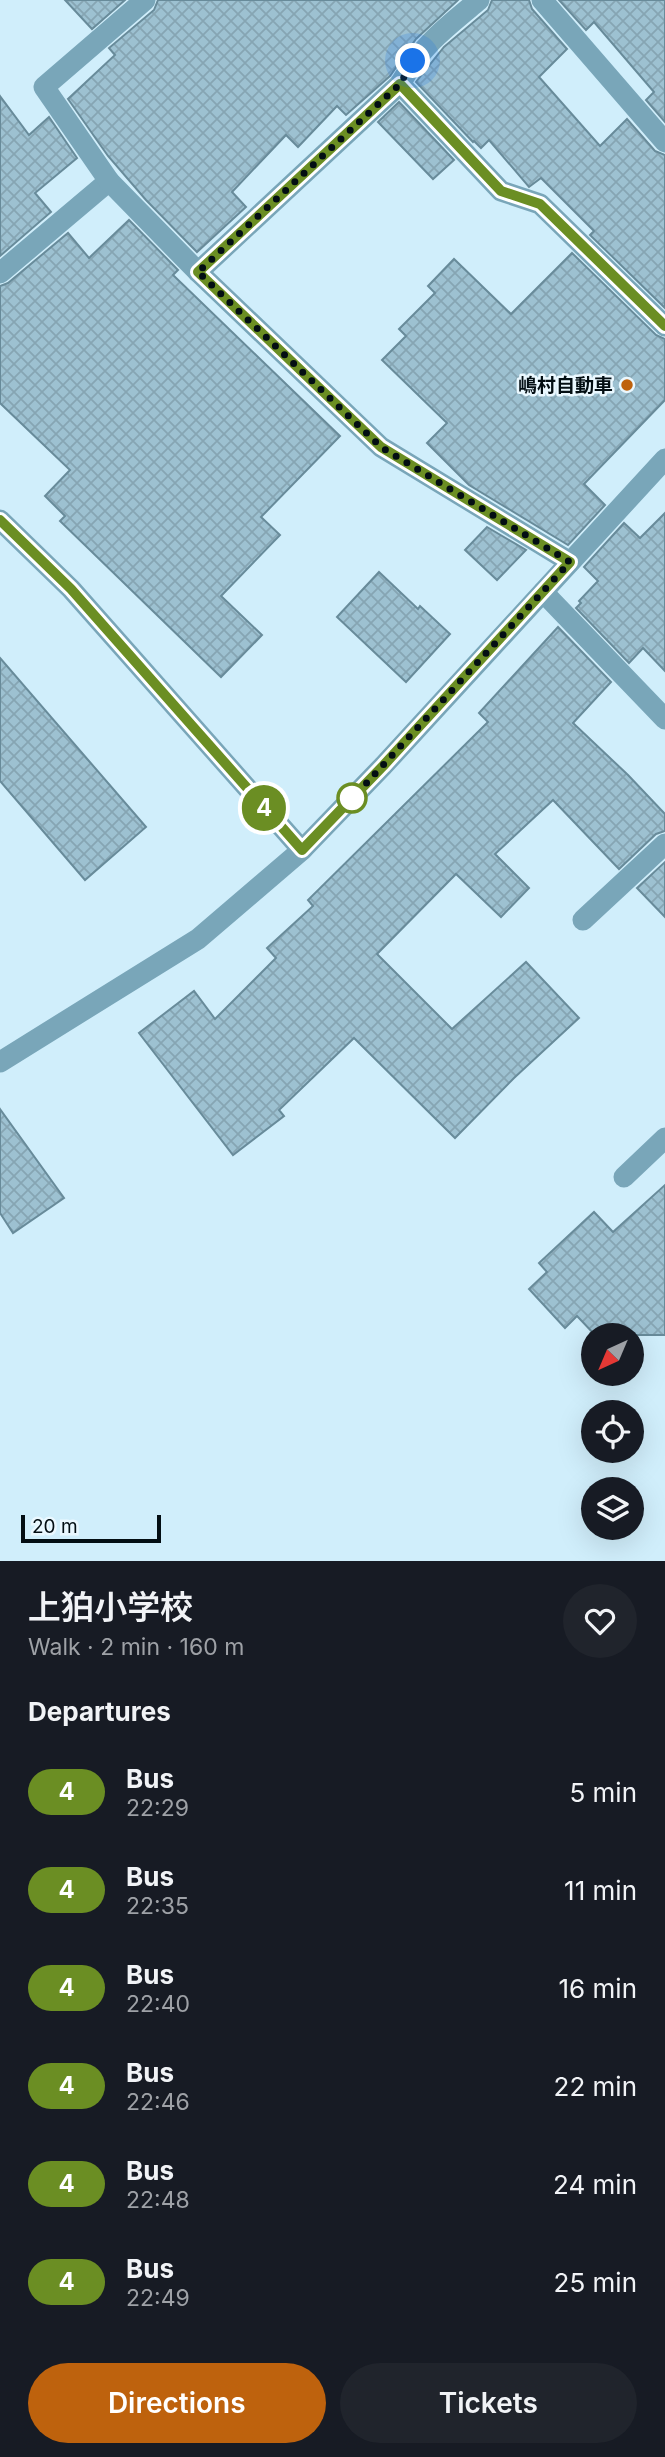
<!DOCTYPE html>
<html lang="en">
<head>
<meta charset="utf-8">
<style>
  :root { --surface:#171b24; --page:#20242c; --text:#f1f3f6; --muted:#9ea1a6; --accent:#be620d }
  body { margin:0; font-family:Inter,"Noto Sans JP",sans-serif; background:var(--page); color:var(--text); height:100vh; display:flex; flex-direction:column; font-size:26px; white-space:nowrap }
  * { box-sizing:border-box; margin:0 }
  p { font-size:23px; color:var(--muted) }
  .icon { flex:none; width:38px; height:38px; fill:none; stroke:currentColor; stroke-width:2; stroke-linecap:round; stroke-linejoin:round }
  .map { position:relative; height:1561px; overflow:hidden }
  .sheet { display:flex; flex-direction:column; background:var(--surface); flex:1 }
  .sheet>* { flex:none }
  .badge { padding:0 14px; border-radius:23px; font-size:24px; line-height:46px }
  .needle { width:46px; rotate:224deg }
  .tools { position:absolute; left:581px; top:1323px; display:grid; gap:14px }
  .tools a { display:grid; place-items:center; width:63px; height:63px; border-radius:50%; background:var(--surface); box-shadow:0 7px 28px #0002; font-size:35px }
  .scale { position:absolute; left:21px; bottom:18px; width:140px; box-sizing:border-box; padding-left:7px; border:4px solid #030e13; border-top:0; font-size:19px; line-height:24px; white-space:nowrap; color:#030e13; -webkit-text-stroke:5px #eaf8ff; paint-order:stroke }
  .you { position:absolute; width:35px; height:35px; margin:-18px; border:5px solid #fff; border-radius:50%; background:#1a73e8; box-shadow:0 0 0 10px #1a73e833 }
  .map>.badge { position:absolute; translate:-50% -50%; box-shadow:0 0 0 4px #fff }
  h2 { padding:0 28px; font-size:26px; line-height:63px }
  .round { display:grid; place-items:center; flex:none; width:74px; height:74px; border-radius:37px; background:var(--page) }
  .summary { display:flex; align-items:center; justify-content:space-between; height:119px; padding:0 28px }
  h1 { font-size:33px; font-weight:600; line-height:52px }
  .primary-button { display:flex; gap:14px; margin-top:auto; padding:14px 28px }
  .primary-button a { flex:1; height:80px; border-radius:42px; background:var(--accent); color:#fff; font-size:28px; font-weight:600; line-height:80px; text-align:center }
  .primary-button a+a { background:var(--page); color:var(--text) }
  ul { padding:0; list-style:none }
  li { display:flex; align-items:center; gap:21px; height:98px; padding:0 28px }
  li div { flex:1 }
  li b { display:block; font-size:26px }
  li em { font-style:normal }
  li .badge { min-width:77px; font-weight:700; text-align:center }
  .map>svg:first-child { display:block }
</style>
</head>
<body>
<div class="map">
<svg width="665" height="1561" viewBox="0 0 665 1561">
  <defs>
    <pattern id="building-cross-hatch" width="8" height="8" patternUnits="userSpaceOnUse" patternTransform="scale(1.75)"><rect width="8" height="8" fill="#9dc1d1"/><path d="M0 0l8 8M0 8l8-8" fill="none" stroke="#86a5b3"/></pattern>
  </defs>
  <rect width="100%" height="100%" fill="#d0eefb"/>
  <g fill="url(#building-cross-hatch)" stroke="#688b9a" stroke-width="2">
    <path d="M 65,0 L 125,0 L 92,29 Z"/>
    <path d="M 158,0 L 458,0 L 416,39 L 390,76 L 346,115 L 337,106 L 298,147 L 286,135 L 232,192 L 246,207 L 197,252 L 146,200 L 108,156 L 68,99 L 115,55 L 109,48 L 154,10 Z"/>
    <path d="M 492,0 L 529,0 L 532,9 L 567,49 L 539,77 L 600,146 L 627,119 L 655,151 L 665,155 L 665,308 L 590,235 L 594,231 L 541,178 L 529,187 L 489,140 L 481,148 L 474,141 L 473,142 L 416,82 L 444,47 L 488,10 Z"/>
    <path d="M 559,0 L 665,0 L 665,122 L 646,100 L 654,92 L 594,22 L 586,30 Z"/>
    <path d="M 0,96 L 29,135 L 49,117 L 77,158 L 35,193 L 51,212 L 0,256 Z"/>
    <path d="M 399,102 L 454,160 L 433,179 L 378,122 Z"/>
    <path d="M 129,220 L 178,270 L 173,275 L 340,436 L 261,517 L 280,535 L 221,596 L 262,635 L 221,677 L 60,521 L 65,516 L 45,496 L 70,470 L 0,403 L 0,286 L 8,283 L 68,233 L 89,258 Z"/>
    <path d="M 572,253 L 656,335 L 665,339 L 665,400 L 584,484 L 605,505 L 568,545 L 469,485 L 427,443 L 447,423 L 382,360 L 406,336 L 399,329 L 435,293 L 428,286 L 454,259 L 511,314 Z"/>
    <path d="M 665,513 L 665,671 L 643,648 L 629,663 L 576,608 L 581,603 L 579,601 L 598,581 L 584,567 L 624,523 L 640,538 Z"/>
    <path d="M 487,527 L 526,550 L 497,580 L 465,550 Z"/>
    <path d="M 379,572 L 418,609 L 420,606 L 450,634 L 406,682 L 337,617 Z"/>
    <path d="M 558,627 L 611,682 L 573,723 L 628,775 L 665,814 L 665,831 L 656,834 L 619,869 L 553,800 L 495,854 L 529,888 L 501,917 L 456,874 L 377,954 L 452,1029 L 526,962 L 579,1018 L 514,1078 L 455,1138 L 354,1038 L 279,1110 L 284,1116 L 233,1155 L 139,1033 L 194,991 L 215,1019 L 276,958 L 267,948 L 313,906 L 308,900 L 488,722 L 479,713 Z"/>
    <path d="M 0,658 L 146,827 L 85,880 L 0,781 Z"/>
    <path d="M 665,862 L 665,917 L 637,888 Z"/>
    <path d="M 0,1109 L 64,1198 L 13,1233 L 0,1213 Z"/>
    <path d="M 665,1185 L 665,1335 L 595,1335 L 577,1316 L 565,1328 L 529,1289 L 547,1272 L 539,1263 L 594,1212 L 613,1232 Z"/>
  </g>
  <g fill="none" stroke-linecap="round" stroke-linejoin="round">
    <g stroke="#79a6b9" stroke-width="21">
      <path d="M 0,273 L 109,181"/>
      <path d="M 583,920 L 665,844"/>
      <path d="M 624,1177 L 665,1138"/>
    </g>
    <g stroke="#79a6b9" stroke-width="21">
      <path d="M 145,0 L 44,87 L 109,181 L 198,272 L 381,447 L 570,562"/>
      <path d="M 542,0 L 665,142"/>
      <path d="M 400,84 L 501,191 L 540,204 L 665,326"/>
      <path d="M 198,272 L 400,84 C 423,44 444,29 479,0"/>
      <path d="M 0,520 L 71,589 L 302,850"/>
      <path d="M 543,592 L 665,719"/>
      <path d="M 0,1062 L 198,939 L 302,850 L 383,766 L 665,459"/>
    </g>
  </g>
  <g fill="none" stroke-linecap="round" stroke-linejoin="round">
    <defs>
      <path id="line" d="M 0,520 L 71,589 L 302,850 L 383,766 L 570,562 L 381,447 L 198,272 L 400,84 L 501,191 L 540,204 L 665,326"/>
    </defs>
    <use href="#line" stroke="#fff" stroke-width="16"/>
    <use href="#line" stroke="#6b8e23" stroke-width="10"/>
    <path stroke="#030e13" stroke-width="7" stroke-dasharray="0 12.6" d="M 352,798 L 351,800 L 570,562 L 381,447 L 198,272 L 400,84 L 413,61"/>
  </g>
  <circle fill="#be620d" stroke="#eaf8ff" stroke-width="2.5" cx="627" cy="385" r="7"/>
  <circle fill="#fff" stroke="#6b8e23" stroke-width="3.5" cx="352" cy="798" r="14"/>
  <g text-anchor="middle" dominant-baseline="central" stroke-width="5" stroke-linejoin="round" paint-order="stroke">
    <g font-size="19" font-weight="bold" fill="#030e13" stroke="#eaf8ff" text-anchor="end">
      <text x="613" y="385">嶋村自動車</text>
    </g>
  </g>
</svg>
<div class="tools">
<a><svg class="needle" viewBox="-14 -14 28 28"><path d="M0-13l5 13h-10z" fill="#e53935"/><path d="M0 13l5-13h-10z" fill="#9ea1a6"/></svg></a>
<a><svg class="icon" aria-label="locate" viewBox="0 0 24 24"><circle cx="12" cy="12" r="6"/><path d="M12 2v4M12 18v4M2 12h4M18 12h4"/></svg></a>
<a><svg class="icon" aria-label="layers" viewBox="0 0 24 24"><path d="M12 4l9 5-9 5-9-5zM3 14l9 5 9-5"/></svg></a>
</div>
<div class="scale">20 m</div>
<div class="you" style="left:413px;top:61px"></div>
<b class="badge" style="left:264px;top:808px;background:#6b8e23;color:#fff">4</b>
</div>
<section class="sheet">
<div class="summary"><div><h1>上狛小学校</h1><p>Walk · 2 min · 160 m</p></div><a class="round"><svg class="icon" aria-label="heart" viewBox="0 0 24 24"><path d="M12 20l-8-8c-3-5 5-10 8-4 3-6 11-1 8 4z"/></svg></a></div>
<h2>Departures</h2>
<ul>
<li><span class="badge" style="background:#6b8e23;color:#fff">4</span><div><b>Bus</b><p>22:29</p></div><em>5 min</em></li>
<li><span class="badge" style="background:#6b8e23;color:#fff">4</span><div><b>Bus</b><p>22:35</p></div><em>11 min</em></li>
<li><span class="badge" style="background:#6b8e23;color:#fff">4</span><div><b>Bus</b><p>22:40</p></div><em>16 min</em></li>
<li><span class="badge" style="background:#6b8e23;color:#fff">4</span><div><b>Bus</b><p>22:46</p></div><em>22 min</em></li>
<li><span class="badge" style="background:#6b8e23;color:#fff">4</span><div><b>Bus</b><p>22:48</p></div><em>24 min</em></li>
<li><span class="badge" style="background:#6b8e23;color:#fff">4</span><div><b>Bus</b><p>22:49</p></div><em>25 min</em></li>
</ul>
<div class="primary-button"><a>Directions</a><a>Tickets</a></div>
</section>
</body>
</html>
